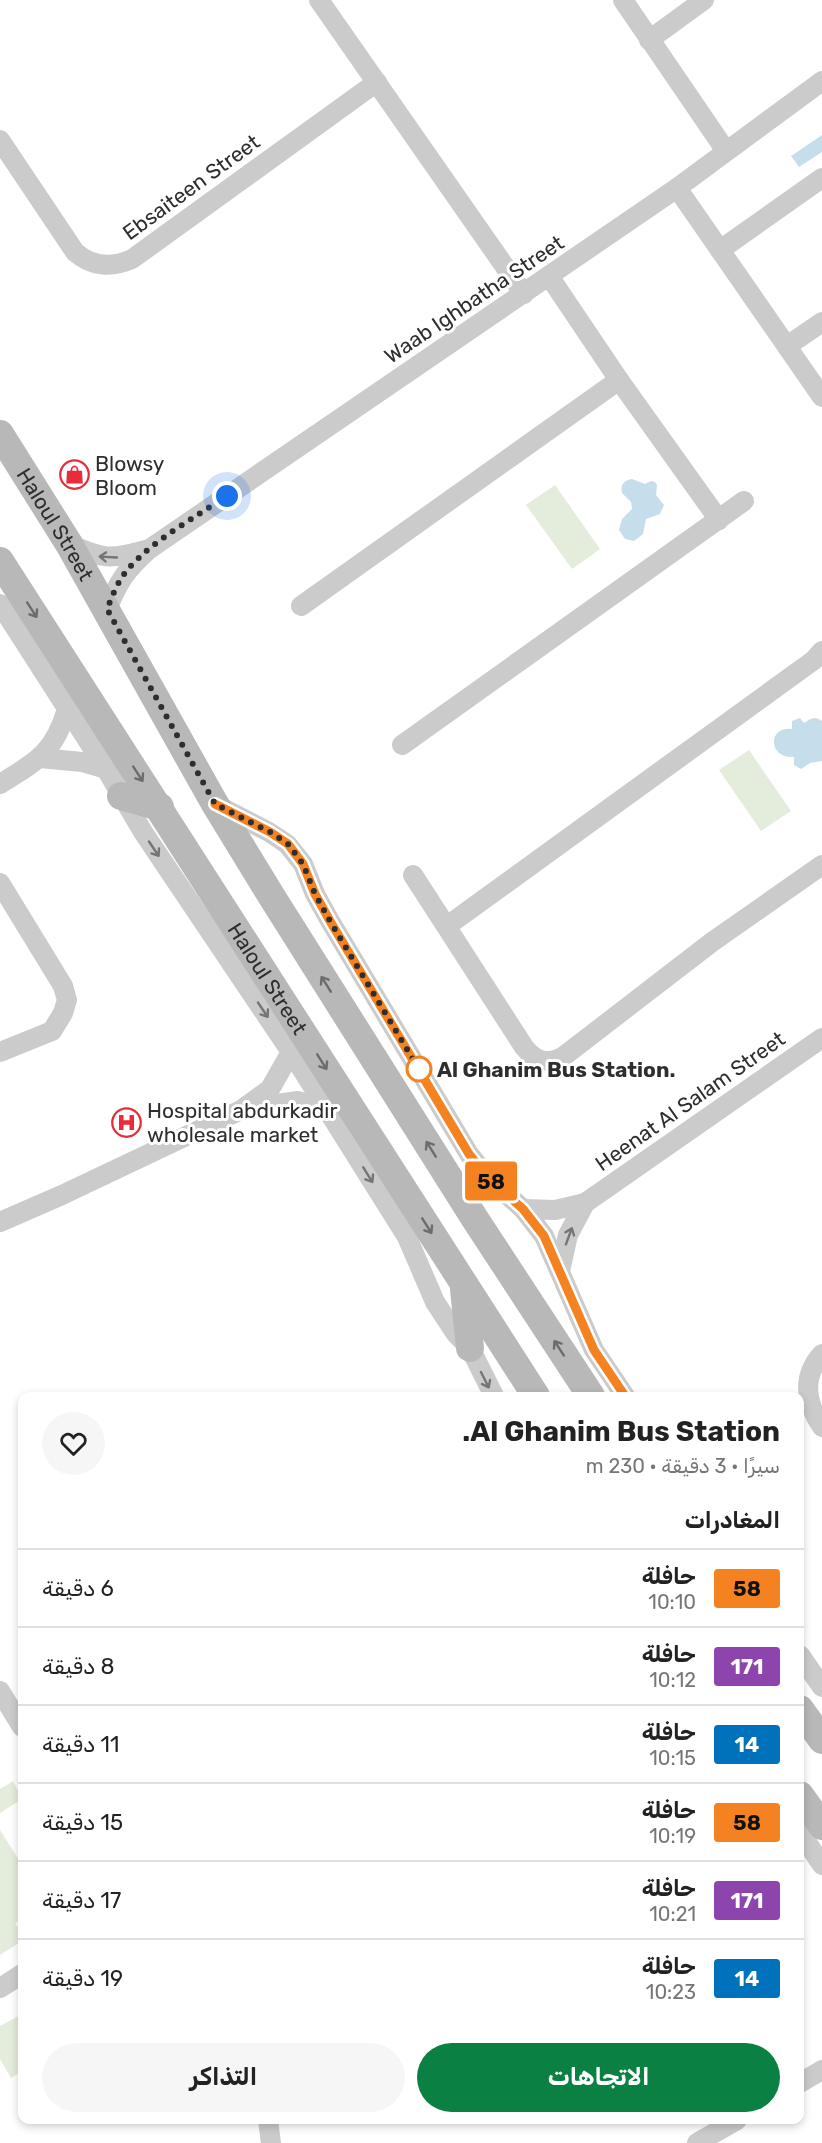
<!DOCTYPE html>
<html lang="ar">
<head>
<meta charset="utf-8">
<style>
  :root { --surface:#fff; --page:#f6f6f6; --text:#222; --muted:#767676; --line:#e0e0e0; --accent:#0b8043 }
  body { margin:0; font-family:Rubik,"Noto Naskh Arabic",sans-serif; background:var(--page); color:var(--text); direction:rtl; height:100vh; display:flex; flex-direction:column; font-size:22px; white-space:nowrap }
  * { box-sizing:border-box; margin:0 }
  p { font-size:20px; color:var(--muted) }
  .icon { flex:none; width:33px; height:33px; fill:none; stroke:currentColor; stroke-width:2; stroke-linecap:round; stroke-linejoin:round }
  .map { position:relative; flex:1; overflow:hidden; direction:ltr }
  .drawer { position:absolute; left:18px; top:1392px; width:786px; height:732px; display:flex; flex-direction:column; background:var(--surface); border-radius:12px; box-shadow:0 3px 9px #0003; direction:rtl }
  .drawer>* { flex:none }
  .badge { padding:0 12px; border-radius:4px; font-size:21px; line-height:39px }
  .you { position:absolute; width:30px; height:30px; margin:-15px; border:4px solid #fff; border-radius:50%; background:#1a73e8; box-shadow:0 0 0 9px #1a73e833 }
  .map>.badge { position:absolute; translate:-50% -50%; box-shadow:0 0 0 3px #fff }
  h2 { padding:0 24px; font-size:22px; line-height:54px }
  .round { display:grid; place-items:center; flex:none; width:63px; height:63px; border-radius:32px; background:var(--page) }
  .summary { display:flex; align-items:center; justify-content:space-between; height:102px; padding:0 24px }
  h1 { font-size:28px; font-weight:700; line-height:45px }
  .primary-button { display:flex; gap:12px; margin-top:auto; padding:12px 24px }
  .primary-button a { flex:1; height:69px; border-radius:36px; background:var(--accent); color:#fff; font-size:24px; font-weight:700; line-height:69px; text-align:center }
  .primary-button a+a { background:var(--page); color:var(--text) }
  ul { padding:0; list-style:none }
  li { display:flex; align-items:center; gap:18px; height:78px; padding:0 24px; border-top:2px solid var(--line) }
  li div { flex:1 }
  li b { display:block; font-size:22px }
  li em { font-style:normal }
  li .badge { min-width:66px; font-weight:700; text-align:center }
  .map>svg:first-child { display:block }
</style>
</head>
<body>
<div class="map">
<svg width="822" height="2143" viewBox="0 0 822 2143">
  <rect width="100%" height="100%" fill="#fff"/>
  <g fill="#e4ecdb">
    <path d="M 555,485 L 600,549 L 572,569 L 526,505 Z"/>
    <path d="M 749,750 L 791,811 L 761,831 L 719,770 Z"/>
    <path d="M 13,1781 L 22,1799 L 0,1813 L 0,1789 Z"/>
    <path d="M 0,1830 L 22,1865 L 22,1918 L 15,1923 L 22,1934 L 22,1941 L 0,1955 Z"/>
    <path d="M 22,2014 L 22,2071 L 11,2078 L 0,2059 L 0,2026 Z"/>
  </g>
  <g fill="#c6deec">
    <path d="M 822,135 L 822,152 L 799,167 L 791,156 Z"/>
    <path d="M 632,479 L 645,484 L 651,481 L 655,482 L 657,485 L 656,495 L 664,505 L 660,514 L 646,519 L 643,534 L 634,541 L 625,539 L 619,530 L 622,519 L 632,509 L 631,502 L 622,493 C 620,485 624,480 632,479 Z"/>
    <path d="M 800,718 L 804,723 C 810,719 815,715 822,721 L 822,761 L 810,763 L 801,769 L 794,765 L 794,757 C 768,759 767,726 792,729 L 792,721 Z"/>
  </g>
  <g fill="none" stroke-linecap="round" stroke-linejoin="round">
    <g stroke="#cbcbcb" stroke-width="20">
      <path d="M 319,0 L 524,294"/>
      <path d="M 623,0 L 726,151"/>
      <path d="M 649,40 L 704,0"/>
      <path d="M 0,140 L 75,252 C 92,267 112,268 132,259 L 377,82"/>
      <path d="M 677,188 L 822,397"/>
      <path d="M 720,250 L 822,178"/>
      <path d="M 549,276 L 619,380 L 719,520"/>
      <path d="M 787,346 L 822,322"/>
      <path d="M 69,544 C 103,559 110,560 145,550"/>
      <path d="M 0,604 L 106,769 L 143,832 L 291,1052 L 407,1237 L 435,1302 L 456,1334 L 470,1348 L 494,1396"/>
      <path d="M 301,606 L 619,380"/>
      <path d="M 107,609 C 119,581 125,571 148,550 L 677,188 L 822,81"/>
      <path d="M 402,745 L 744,501"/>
      <path d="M 40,758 L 82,762 L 106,769"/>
      <path d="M 0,784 C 37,761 54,753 67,709"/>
      <path d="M 217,805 L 269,832 L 287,844 L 303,864 L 315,894 L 330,921 L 469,1154 L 488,1178 L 523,1209 L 544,1236 L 594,1350 L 625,1396"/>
      <path d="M 413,875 L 524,1047 C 536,1062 547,1065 564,1056 L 712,942 L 822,865"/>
      <path d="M 0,883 L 63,986 L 67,1000 L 63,1013 L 52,1031 L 0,1052"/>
      <path d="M 447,926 L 814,660 L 822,651"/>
      <path d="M 249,1108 L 298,1101 L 328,1111"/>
      <path d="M 523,1209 L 555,1210 L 585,1203 L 822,1038"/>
      <path d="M 0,1222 L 62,1195 L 241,1110 L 270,1089 L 291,1052"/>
      <path d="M 560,1271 L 568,1235 L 585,1203"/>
      <path d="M 822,1354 C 801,1377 806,1403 822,1427"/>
      <path d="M 800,1655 L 822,1687"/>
      <path d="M 0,1691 L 22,1727"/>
      <path d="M 800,1832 L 822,1865"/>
      <path d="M 0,1988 L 22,1974"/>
      <path d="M 800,2083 L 822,2070"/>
      <path d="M 268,2120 L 271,2143"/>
      <path d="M 697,2143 L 737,2120"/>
    </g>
    <g stroke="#b8b8b8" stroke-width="28">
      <path id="s1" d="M 0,434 L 69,544 L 215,804 L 272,897 L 475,1219 L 591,1396"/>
      <path id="s2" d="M 0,561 L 536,1396"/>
      <path d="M 121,796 L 160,807"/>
      <path d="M 464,1289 L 470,1348"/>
      <path d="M 800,1709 L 822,1740"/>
      <path d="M 800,1795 L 822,1826"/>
    </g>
  </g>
  <defs><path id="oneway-shaft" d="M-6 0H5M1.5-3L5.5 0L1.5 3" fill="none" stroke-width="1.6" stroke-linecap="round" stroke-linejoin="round" transform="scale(1.5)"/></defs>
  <g stroke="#757575">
    <use href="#oneway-shaft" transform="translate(108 557) rotate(-177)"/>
    <use href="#oneway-shaft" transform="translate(154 849) rotate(56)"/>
    <use href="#oneway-shaft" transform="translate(263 1010) rotate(56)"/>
    <use href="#oneway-shaft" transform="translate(368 1175) rotate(58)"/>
    <use href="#oneway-shaft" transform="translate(569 1236) rotate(-70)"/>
    <use href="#oneway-shaft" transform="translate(485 1380) rotate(63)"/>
  </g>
  <g stroke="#6c6c6c">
    <use href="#oneway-shaft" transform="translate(32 610) rotate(57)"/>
    <use href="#oneway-shaft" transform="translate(138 774) rotate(57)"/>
    <use href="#oneway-shaft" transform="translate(326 984) rotate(-122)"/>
    <use href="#oneway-shaft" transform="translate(322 1062) rotate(58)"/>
    <use href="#oneway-shaft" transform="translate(431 1149) rotate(-122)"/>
    <use href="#oneway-shaft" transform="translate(427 1226) rotate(58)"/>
    <use href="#oneway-shaft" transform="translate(559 1348) rotate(-123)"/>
  </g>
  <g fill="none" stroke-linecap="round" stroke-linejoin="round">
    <defs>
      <path id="line" d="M 215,804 L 270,832 L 288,844 L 303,864 L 315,894 L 330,921 L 469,1154 L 488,1178 L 523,1209 L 544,1236 L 594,1350 L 625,1396"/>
    </defs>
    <use href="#line" stroke="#fff" stroke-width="14"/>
    <use href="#line" stroke="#f58220" stroke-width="9"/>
    <path stroke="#2e2e2e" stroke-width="6" stroke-dasharray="0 10.8" d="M 227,496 C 198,515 151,542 129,568 C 118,580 113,595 107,609 L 215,804 L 270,832 L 288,844 L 303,864 L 315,894 L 330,921 L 423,1076 L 419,1069"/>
  </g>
  <defs>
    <symbol id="shop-ring" viewBox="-11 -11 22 22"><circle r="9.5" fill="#fff" stroke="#ea2b3a" stroke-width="1.5"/><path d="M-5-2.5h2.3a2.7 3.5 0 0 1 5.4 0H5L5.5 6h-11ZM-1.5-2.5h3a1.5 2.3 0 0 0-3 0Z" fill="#ea2b3a"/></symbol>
    <symbol id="hospital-ring" viewBox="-11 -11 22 22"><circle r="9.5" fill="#fff" stroke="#ea2b3a" stroke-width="1.5"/><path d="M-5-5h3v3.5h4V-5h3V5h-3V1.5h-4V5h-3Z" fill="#ea2b3a"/></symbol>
  </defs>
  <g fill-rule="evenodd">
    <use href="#shop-ring" x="58" y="458" width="33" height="33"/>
    <use href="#hospital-ring" x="110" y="1106" width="33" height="33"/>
  </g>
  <circle fill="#fff" stroke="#f58220" stroke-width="3" cx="419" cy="1069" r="12"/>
  <g text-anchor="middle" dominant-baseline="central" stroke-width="6" stroke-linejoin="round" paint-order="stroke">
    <g font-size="21" fill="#2e2e2e" stroke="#fff">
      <text transform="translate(191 187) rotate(-36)">Ebsaiteen Street</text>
      <text transform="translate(474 299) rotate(-34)">Waab Ighbatha Street</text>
      <text stroke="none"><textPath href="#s1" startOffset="106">Haloul Street</textPath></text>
      <text stroke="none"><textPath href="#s2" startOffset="496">Haloul Street</textPath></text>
      <text transform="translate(690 1101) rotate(-35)">Heenat Al Salam Street</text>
    </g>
    <g font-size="21" fill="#2e2e2e" stroke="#fff" text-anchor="start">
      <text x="95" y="463">Blowsy<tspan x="95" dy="24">Bloom</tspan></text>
      <text x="147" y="1110">Hospital abdurkadir<tspan x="147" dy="24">wholesale market</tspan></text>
    </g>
    <g font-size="21" font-weight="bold" fill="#2e2e2e" stroke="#fff" text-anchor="start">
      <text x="437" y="1069">Al Ghanim Bus Station.</text>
    </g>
  </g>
</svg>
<div class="you" style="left:227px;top:496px"></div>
<b class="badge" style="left:491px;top:1181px;background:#f58220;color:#111">58</b>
<section class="drawer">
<div class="summary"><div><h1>Al Ghanim Bus Station.</h1><p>سيرًا · 3 دقيقة · 230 m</p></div><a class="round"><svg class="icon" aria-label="heart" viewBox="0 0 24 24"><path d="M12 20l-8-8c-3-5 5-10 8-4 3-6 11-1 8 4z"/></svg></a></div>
<h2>المغادرات</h2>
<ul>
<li><span class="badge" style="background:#f58220;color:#111">58</span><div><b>حافلة</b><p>10:10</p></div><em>6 دقيقة</em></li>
<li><span class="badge" style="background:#8e44ad;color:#fff">171</span><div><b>حافلة</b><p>10:12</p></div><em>8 دقيقة</em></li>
<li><span class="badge" style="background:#0072bc;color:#fff">14</span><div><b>حافلة</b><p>10:15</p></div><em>11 دقيقة</em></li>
<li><span class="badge" style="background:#f58220;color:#111">58</span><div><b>حافلة</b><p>10:19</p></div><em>15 دقيقة</em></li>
<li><span class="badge" style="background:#8e44ad;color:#fff">171</span><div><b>حافلة</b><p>10:21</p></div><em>17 دقيقة</em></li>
<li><span class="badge" style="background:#0072bc;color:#fff">14</span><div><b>حافلة</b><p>10:23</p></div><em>19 دقيقة</em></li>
</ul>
<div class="primary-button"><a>الاتجاهات</a><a>التذاكر</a></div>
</section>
</div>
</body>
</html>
